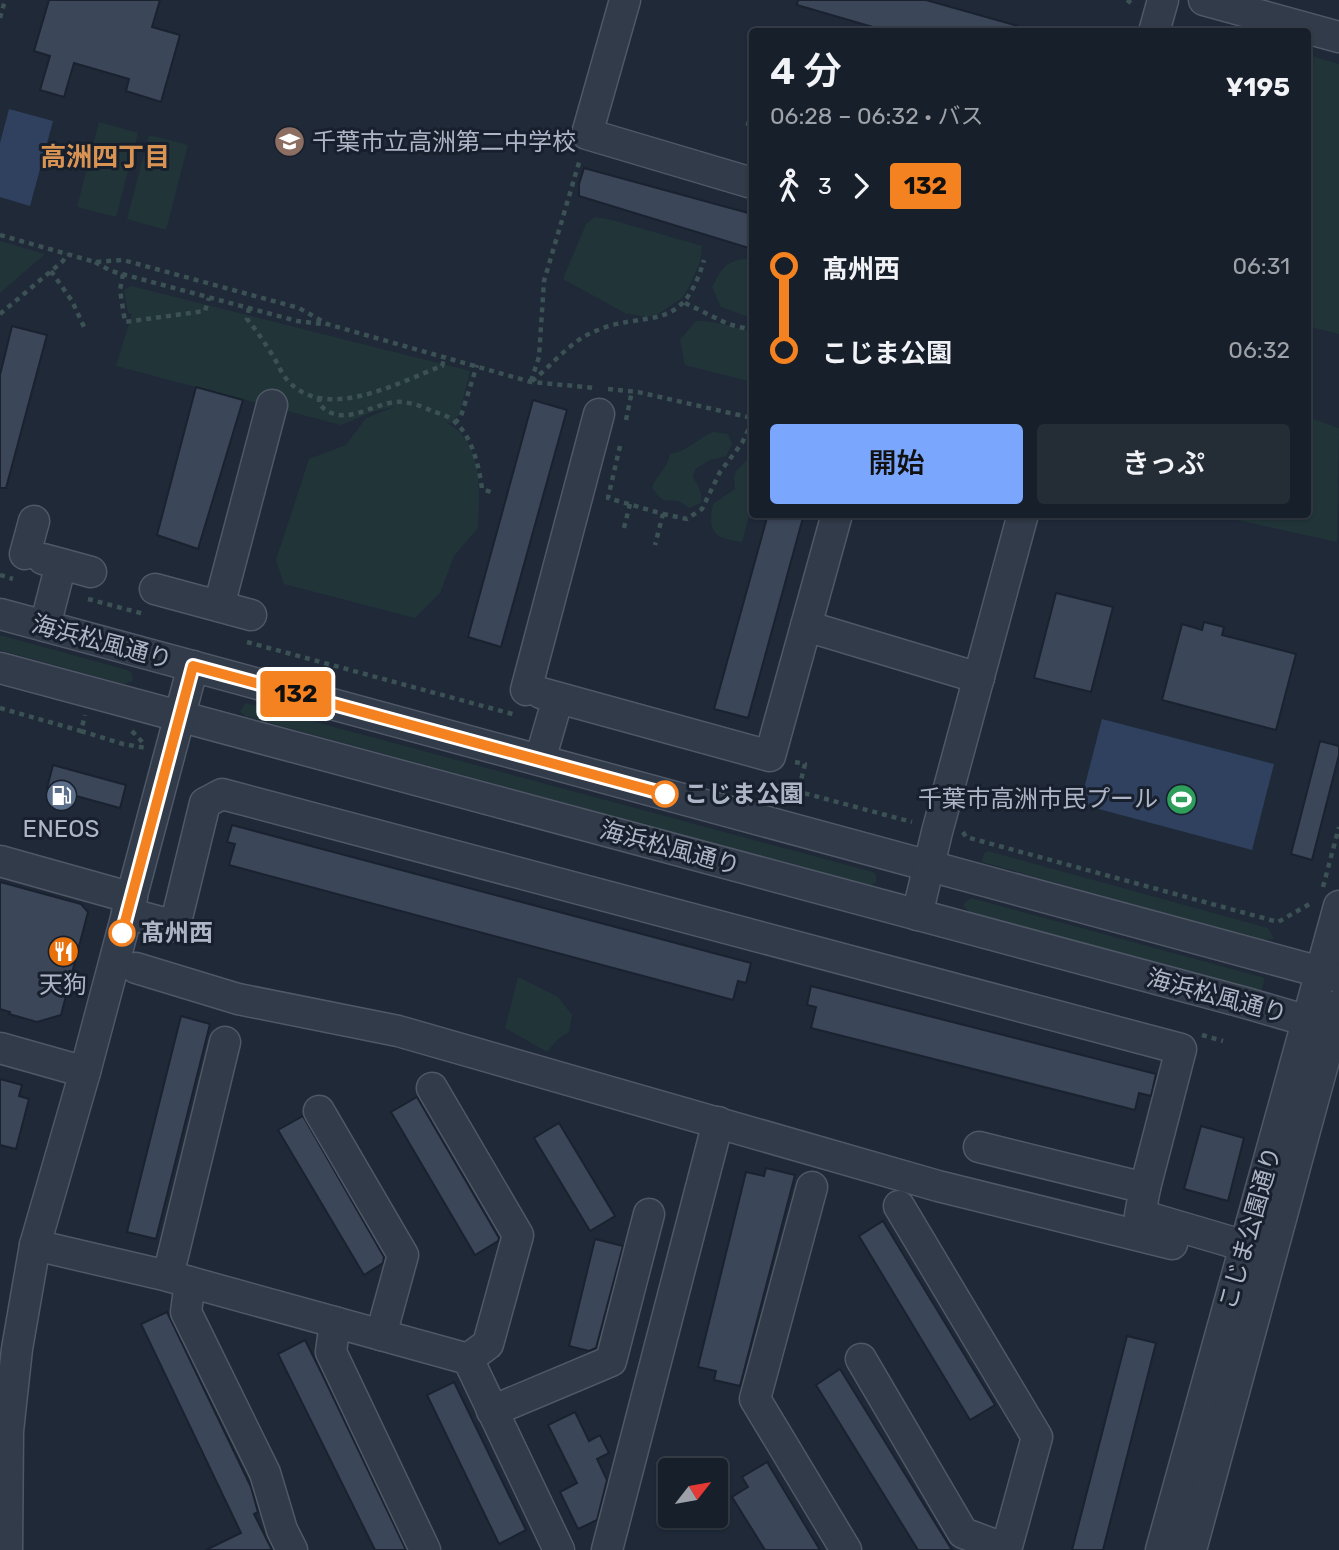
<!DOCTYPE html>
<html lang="ja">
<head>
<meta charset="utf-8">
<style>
  :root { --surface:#171f2a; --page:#242c36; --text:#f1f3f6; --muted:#9ea2a8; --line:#363d47; --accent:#7aa7fd }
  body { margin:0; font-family:Rubik,"Noto Sans JP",sans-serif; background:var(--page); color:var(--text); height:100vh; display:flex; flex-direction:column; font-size:26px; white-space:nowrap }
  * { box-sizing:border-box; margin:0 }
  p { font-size:23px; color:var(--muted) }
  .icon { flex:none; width:38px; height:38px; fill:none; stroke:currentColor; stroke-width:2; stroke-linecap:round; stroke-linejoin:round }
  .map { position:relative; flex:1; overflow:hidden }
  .drawer { position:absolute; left:749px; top:28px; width:562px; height:490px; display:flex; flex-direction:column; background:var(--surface); border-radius:7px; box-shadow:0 2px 5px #0004,0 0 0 2px var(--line) }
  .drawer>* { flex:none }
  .badge { padding:0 14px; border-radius:5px; font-size:24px; line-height:46px }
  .needle { width:46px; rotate:59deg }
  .fabs { position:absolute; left:658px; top:1458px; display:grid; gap:14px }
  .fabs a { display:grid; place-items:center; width:70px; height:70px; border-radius:7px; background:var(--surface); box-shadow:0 2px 5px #0004,0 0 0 2px var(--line); font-size:35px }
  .map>.badge { position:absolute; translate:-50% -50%; box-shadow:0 0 0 4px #fff }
  .legs { display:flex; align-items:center; gap:10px; height:77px; padding:0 21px; font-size:23px }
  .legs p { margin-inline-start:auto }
  .summary { display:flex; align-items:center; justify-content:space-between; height:119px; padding:0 21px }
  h1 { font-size:38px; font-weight:600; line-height:52px }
  .primary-button { display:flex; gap:14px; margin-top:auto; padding:14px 21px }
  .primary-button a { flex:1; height:80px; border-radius:7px; background:var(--accent); color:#111; font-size:28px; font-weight:600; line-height:80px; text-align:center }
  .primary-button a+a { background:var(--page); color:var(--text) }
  ul { padding:0 21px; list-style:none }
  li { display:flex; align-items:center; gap:24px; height:84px; font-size:26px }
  li i { display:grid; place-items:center; width:10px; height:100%; margin:0 9px; background:currentColor }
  li i::after { content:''; width:18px; height:18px; margin:-9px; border:5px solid; border-radius:50%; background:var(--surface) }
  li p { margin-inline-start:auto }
  li:first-child i { background:linear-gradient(#0000 50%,currentColor 0) }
  li:last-child i { background:linear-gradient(currentColor 50%,#0000 0) }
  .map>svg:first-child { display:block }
</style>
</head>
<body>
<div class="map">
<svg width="1339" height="1550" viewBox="0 0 1339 1550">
  <rect width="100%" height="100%" fill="#1f2938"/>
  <g fill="#213539">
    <path d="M 1307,55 L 1339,64 L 1339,334 L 1307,326 Z"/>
    <path d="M 99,122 L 138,133 L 116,217 L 77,207 Z"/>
    <path d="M 149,135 L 188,145 L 166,230 L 127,219 Z"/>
    <path d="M 595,217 L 612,220 L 702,246 L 700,262 L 688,289 L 682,298 L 658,314 L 646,317 L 625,313 L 563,279 L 586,224 Z"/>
    <path d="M 0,241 L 45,254 L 0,293 Z"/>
    <path d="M 744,259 L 752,261 L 752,318 L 721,307 L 712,287 C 722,270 723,262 744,259 Z"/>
    <path d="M 131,286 L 470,371 L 459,415 L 450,423 L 446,422 C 451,426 459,430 463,436 C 483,461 479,498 478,528 L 454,556 L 440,593 L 415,618 L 284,584 L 276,560 L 309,459 L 346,445 L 366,418 L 394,407 L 375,411 L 341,425 L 116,366 L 132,314 L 128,313 L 124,290 Z"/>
    <path d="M 696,321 C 718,321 731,327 752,332 L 752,382 L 685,365 L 680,340 Z"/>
    <path d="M 1307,417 L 1339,428 L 1337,542 L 1228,518 L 1229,514 L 1307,514 Z"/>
    <path d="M 713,432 L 728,434 L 732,444 L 726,456 L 710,460 L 695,469 L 693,477 C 698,486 703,493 701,503 L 689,508 L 679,501 C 662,500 663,503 652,487 C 657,475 668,467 670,454 C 688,451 697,439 713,432 Z"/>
    <path d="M 752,455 L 752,504 L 742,542 C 715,539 707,532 713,504 L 735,489 L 734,477 L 736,471 Z"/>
    <path d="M 0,635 L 127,670 L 131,672 L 133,678 L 132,681 L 124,684 L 0,650 Z"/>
    <path d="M 245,703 L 873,872 L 876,875 L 876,882 L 870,886 L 245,716 L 240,712 Z"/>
    <path d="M 988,851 L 1268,928 L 1274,939 L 1262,940 L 982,862 L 984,853 Z"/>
    <path d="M 971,898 L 1265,978 L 1261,992 L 970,913 L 964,906 L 965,902 Z"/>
    <path d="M 518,977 L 558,997 L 572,1015 L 569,1032 L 558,1039 L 547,1052 L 505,1028 Z"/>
  </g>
  <g fill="#2f415f">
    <path d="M 9,109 L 53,121 L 30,206 L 0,197 L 0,143 Z"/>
    <path d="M 1102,719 L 1274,764 L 1252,850 L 1080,804 Z"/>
  </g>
  <g fill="#3b4659" stroke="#1a222f" stroke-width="2">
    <path d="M 49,0 L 160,0 L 152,27 L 180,35 L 161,102 L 126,91 L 129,79 L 74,63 L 64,97 L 40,90 L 50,56 L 34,51 Z"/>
    <path d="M 798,0 L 926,0 L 1018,26 L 1018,32 L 890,32 L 797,5 Z"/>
    <path d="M 584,168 L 752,214 L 752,249 L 579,196 L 579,184 Z"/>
    <path d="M 12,326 L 47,335 L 6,488 L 0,488 L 0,375 Z"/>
    <path d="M 196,387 L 243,400 L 198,549 L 157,535 Z"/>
    <path d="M 533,400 L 567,410 L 501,647 L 468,637 Z"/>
    <path d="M 768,514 L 804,514 L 748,718 L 714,709 Z"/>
    <path d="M 1056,593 L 1113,607 L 1091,692 L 1034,678 Z"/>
    <path d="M 1204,622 L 1224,627 L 1222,635 L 1296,654 L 1276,730 L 1162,700 L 1182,624 L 1202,630 Z"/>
    <path d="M 1320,741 L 1339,746 L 1339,755 L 1312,860 L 1291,854 Z"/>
    <path d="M 53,765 L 126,785 L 120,808 L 47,788 Z"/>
    <path d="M 232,825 L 751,963 L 746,983 L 738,981 L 733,1000 L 229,865 L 235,844 L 227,842 Z"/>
    <path d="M 0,882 L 81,904 L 88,912 L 61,1015 L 37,1022 L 9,1014 L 10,1012 L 0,1009 Z"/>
    <path d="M 811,986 L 1156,1074 L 1151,1096 L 1139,1093 L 1135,1110 L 811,1028 L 816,1007 L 807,1005 Z"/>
    <path d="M 181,1016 L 210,1024 L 156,1239 L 127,1232 Z"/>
    <path d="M 0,1079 L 22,1085 L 19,1096 L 29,1099 L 16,1149 L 0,1145 Z"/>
    <path d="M 417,1097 L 499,1238 L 498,1241 L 475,1255 L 391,1112 Z"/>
    <path d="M 303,1116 L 384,1257 L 383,1263 L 364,1275 L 278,1130 Z"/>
    <path d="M 559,1123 L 615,1216 L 590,1231 L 534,1138 Z"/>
    <path d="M 1201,1126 L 1244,1138 L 1228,1201 L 1184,1189 Z"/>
    <path d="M 766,1168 L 795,1175 L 740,1386 L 714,1380 L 716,1371 L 698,1367 L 746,1172 L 764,1176 Z"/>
    <path d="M 883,1221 L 995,1405 L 970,1420 L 859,1236 Z"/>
    <path d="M 595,1239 L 623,1246 L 596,1348 L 589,1351 L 569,1346 Z"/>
    <path d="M 167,1312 L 251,1487 L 258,1512 L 254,1514 L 272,1550 L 206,1550 L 241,1533 L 141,1324 Z"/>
    <path d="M 1127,1336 L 1156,1343 L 1103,1550 L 1072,1550 Z"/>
    <path d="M 305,1340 L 323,1376 L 406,1550 L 375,1550 L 278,1354 Z"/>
    <path d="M 840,1369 L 952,1550 L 918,1550 L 816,1385 Z"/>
    <path d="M 454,1382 L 526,1530 L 499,1544 L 427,1395 Z"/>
    <path d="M 575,1412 L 589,1441 L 600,1435 L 609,1453 L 597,1459 L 607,1480 L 597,1520 L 578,1529 L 560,1492 L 577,1483 L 548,1425 Z"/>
    <path d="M 767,1462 L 820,1550 L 765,1550 L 732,1497 L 748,1487 L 742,1477 Z"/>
  </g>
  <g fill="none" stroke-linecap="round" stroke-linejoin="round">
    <defs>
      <g id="minor">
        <path d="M 625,0 L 587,134 L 752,183"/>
        <path d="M 1204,0 L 1339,37"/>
        <path d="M 1154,32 L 1163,0"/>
        <path d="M 25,554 L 34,521"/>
        <path d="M 43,559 L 91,572"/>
        <path d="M 155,589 L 251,615"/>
        <path d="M 219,606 L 272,405"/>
        <path d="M 0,614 L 1339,977"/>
        <path d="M 45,626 L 61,564"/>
        <path d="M 806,626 L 979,678"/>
        <path d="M 0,668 L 1246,1003 L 1339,1030"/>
        <path d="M 526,690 L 599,414"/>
        <path d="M 541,693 L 770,756 L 837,514"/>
        <path d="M 540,760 L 558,698"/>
        <path d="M 0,861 L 132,898"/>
        <path d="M 127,913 L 175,926 L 205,803 L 222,794 L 1181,1049 L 1145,1188"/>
        <path d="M 917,915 L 937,832 L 1023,514"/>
        <path d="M 136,968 L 238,999 L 398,1031 L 938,1186 L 1172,1244"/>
        <path d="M 0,1048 L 85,1072"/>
        <path d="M 319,1111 L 403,1255 L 381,1335"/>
        <path d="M 979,1147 L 1145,1188 L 1140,1215 L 1245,1246"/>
        <path d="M 812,1187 L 755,1399 L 846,1550"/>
        <path d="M 899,1206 L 1037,1437 L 1006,1550"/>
        <path d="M 35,1245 L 168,1276 L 468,1359 L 488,1344 L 518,1235 L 432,1088"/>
        <path d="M 168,1276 L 225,1042"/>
        <path d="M 190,1282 L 186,1312 L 265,1473 L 282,1530 L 292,1550"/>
        <path d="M 335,1322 L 331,1352 L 425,1550"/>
        <path d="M 468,1359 L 559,1550"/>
        <path d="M 861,1359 L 963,1533 L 1006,1549"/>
        <path d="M 492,1411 L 611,1361 L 649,1214"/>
        <path d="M 7,1550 L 8,1431 L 17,1349 L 35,1245 L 85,1072 L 193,666"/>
        <path d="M 607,1550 L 718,1122"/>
        <path d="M 1161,1550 L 1339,906"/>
        <path d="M 1191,1550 L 1339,1005"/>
      </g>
    </defs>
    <use href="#minor" stroke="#505867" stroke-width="33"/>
    <g stroke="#3b5154" stroke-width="4.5" stroke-dasharray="5 5" stroke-linecap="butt">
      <path d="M 1127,0 L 1135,6"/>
      <path d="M 0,18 L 5,0"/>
      <path d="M 746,123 L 752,125"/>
      <path d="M 0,235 L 95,262 L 123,260 L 299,308 L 327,324 L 531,382 L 596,388"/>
      <path d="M 95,262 L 111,271 L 297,321 L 322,324"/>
      <path d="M 51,271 L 72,301 L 85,329"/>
      <path d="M 123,274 L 120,290 L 125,322 L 205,311 L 209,298"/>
      <path d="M 685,303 L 728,324 L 752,330"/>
      <path d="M 249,308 L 247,319 C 258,332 266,345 275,359 C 279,367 283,376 289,382 C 328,422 399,382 442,366 L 445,356"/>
      <path d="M 0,314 L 63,261 L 67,254"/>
      <path d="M 531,381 L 539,357 L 544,281 L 580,159"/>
      <path d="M 532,381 C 551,366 569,343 591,333 C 645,307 681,339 704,260"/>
      <path d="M 608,389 L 638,392 L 752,418"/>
      <path d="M 319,397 L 319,404 C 342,429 369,405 395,402 C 407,401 422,406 432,411 C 437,413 443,414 448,417 C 471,430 479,465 482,489 L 494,493"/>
      <path d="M 626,420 L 632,391"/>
      <path d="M 455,423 L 461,416 L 477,365"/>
      <path d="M 620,446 L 608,498 L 663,514 L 655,545"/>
      <path d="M 663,514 L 687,519 L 702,509 L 720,472 L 742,443 L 752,422"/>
      <path d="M 624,528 L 630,504"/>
      <path d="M 0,575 L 13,579"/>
      <path d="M 88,599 L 144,614"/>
      <path d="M 247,642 L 516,715"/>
      <path d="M 0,708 L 81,731 L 85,715"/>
      <path d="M 81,731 L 123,744 L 146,748"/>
      <path d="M 132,731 L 145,745"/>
      <path d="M 795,762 L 805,764 L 798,792"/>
      <path d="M 766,783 L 912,822"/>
      <path d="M 963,832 L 966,837 L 1278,922 L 1313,902"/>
      <path d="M 1323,887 L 1339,827"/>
      <path d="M 1202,1035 L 1223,1041"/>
    </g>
    <use href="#minor" stroke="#323b49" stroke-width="30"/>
  </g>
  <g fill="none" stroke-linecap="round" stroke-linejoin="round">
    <defs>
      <path id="line-1" d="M 122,933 L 193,666 L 665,794"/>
    </defs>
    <use href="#line-1" stroke="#fff" stroke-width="16"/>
    <use href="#line-1" stroke="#f58220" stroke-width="10"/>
  </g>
  <defs>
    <symbol id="school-disc" viewBox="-11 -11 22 22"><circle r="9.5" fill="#8d6e63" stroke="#18202d"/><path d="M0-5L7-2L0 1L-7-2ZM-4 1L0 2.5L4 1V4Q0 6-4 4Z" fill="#fff"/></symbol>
    <symbol id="fuel-disc" viewBox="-11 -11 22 22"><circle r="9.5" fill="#5c6f8a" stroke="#18202d"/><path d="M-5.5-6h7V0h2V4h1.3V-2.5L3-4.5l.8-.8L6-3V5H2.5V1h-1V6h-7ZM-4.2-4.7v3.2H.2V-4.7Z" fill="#fff"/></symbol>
    <symbol id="stadium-disc" viewBox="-11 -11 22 22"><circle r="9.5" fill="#2e9e5b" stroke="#18202d"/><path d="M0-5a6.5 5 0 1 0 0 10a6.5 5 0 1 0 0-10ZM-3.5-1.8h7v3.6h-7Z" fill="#fff"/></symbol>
    <symbol id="restaurant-disc" viewBox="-11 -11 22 22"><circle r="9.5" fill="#e8710a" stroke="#18202d"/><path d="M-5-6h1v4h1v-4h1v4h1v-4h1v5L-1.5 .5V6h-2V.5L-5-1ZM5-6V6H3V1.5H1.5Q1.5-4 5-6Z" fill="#fff"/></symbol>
  </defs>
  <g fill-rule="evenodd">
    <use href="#school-disc" x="272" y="124" width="35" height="35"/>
    <use href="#fuel-disc" x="44" y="778" width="35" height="35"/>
    <use href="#stadium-disc" x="1164" y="782" width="35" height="35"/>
    <use href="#restaurant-disc" x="46" y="934" width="35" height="35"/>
  </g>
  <g fill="#fff" stroke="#f58220" stroke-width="3.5">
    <circle cx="665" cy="794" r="12"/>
    <circle cx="122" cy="933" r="12"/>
  </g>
  <g text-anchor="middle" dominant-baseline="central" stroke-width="6" stroke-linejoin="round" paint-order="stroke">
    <g font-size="24" fill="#adb5c6" stroke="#18202d">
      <text x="312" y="142" text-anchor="start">千葉市立高洲第二中学校</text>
      <text x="1158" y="799" text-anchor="end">千葉市高洲市民プール</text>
      <text x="61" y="829">ENEOS</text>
      <text x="63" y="985">天狗</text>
    </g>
    <g font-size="24" fill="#adb5c6" stroke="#18202d">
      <text transform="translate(102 642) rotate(15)">海浜松風通り</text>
      <text transform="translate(670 848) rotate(15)">海浜松風通り</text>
      <text transform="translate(1217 996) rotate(15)">海浜松風通り</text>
      <text transform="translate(1250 1228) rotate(-74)">こじま公園通り</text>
    </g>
    <g font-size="24" font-weight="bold" fill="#adb5c6" stroke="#18202d" text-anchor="start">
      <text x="684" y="794">こじま公園</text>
      <text x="141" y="933">髙州西</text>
    </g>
    <g font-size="26" font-weight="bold" fill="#d99454" stroke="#18202d">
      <text x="105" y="157">高洲四丁目</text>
    </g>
  </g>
</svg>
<div class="fabs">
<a><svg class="needle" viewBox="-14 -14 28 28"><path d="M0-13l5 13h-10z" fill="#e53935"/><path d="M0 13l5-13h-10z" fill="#9ea2a8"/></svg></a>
</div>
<b class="badge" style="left:296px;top:694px;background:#f58220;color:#111">132</b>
<section class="drawer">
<div class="summary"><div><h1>4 分</h1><p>06:28 – 06:32 · バス</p></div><b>¥195</b></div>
<div class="legs"><svg class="icon" aria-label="walk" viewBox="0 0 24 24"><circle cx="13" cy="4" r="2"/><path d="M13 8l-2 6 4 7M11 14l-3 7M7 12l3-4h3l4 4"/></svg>3<svg class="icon" aria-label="forward" viewBox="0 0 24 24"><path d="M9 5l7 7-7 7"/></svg><b class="badge" style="background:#f58220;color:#111">132</b></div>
<ul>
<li><i style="color:#f58220"></i><b>髙州西</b><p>06:31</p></li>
<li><i style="color:#f58220"></i><b>こじま公園</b><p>06:32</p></li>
</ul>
<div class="primary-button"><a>開始</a><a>きっぷ</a></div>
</section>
</div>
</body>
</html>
